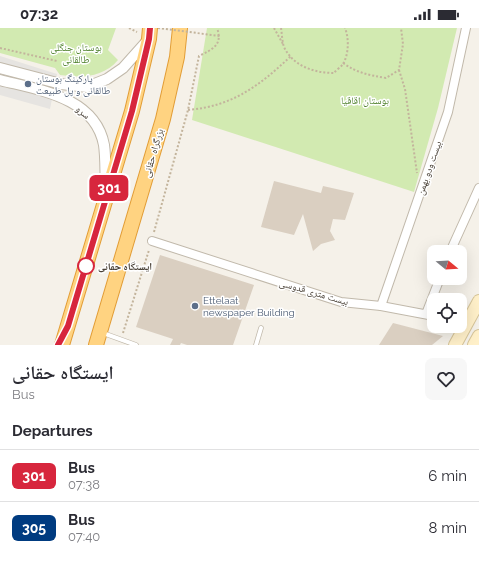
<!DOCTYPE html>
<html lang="en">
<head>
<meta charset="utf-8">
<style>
  :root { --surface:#fff; --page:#f7f7f7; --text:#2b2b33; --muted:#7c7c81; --line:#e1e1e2 }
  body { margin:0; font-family:Raleway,"Noto Naskh Arabic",sans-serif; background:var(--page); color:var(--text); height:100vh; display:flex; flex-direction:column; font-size:15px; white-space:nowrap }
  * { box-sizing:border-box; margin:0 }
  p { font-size:13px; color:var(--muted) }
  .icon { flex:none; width:22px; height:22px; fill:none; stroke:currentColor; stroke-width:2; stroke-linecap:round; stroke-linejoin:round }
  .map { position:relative; height:317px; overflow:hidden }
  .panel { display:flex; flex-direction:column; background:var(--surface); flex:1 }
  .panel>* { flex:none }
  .badge { padding:0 8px; border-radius:6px; font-size:14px; line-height:26px }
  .needle { width:26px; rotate:108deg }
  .tools { position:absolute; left:427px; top:217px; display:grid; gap:8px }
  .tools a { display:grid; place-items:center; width:40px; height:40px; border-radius:8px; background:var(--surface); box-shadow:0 4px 16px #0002; font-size:20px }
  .map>.badge { position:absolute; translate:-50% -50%; box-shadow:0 0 0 2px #fff }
  h2 { padding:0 12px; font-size:15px; line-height:36px }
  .round { display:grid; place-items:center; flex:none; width:42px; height:42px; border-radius:8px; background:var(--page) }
  .headline { display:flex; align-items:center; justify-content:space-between; height:68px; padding:0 12px }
  h1 { font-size:19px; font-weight:600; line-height:30px }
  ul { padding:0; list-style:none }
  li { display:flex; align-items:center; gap:12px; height:52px; padding:0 12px; border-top:1px solid var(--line) }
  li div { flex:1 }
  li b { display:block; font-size:15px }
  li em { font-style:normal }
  li .badge { min-width:44px; font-weight:700; text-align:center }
  .status { display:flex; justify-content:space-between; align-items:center; height:28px; padding:0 20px; background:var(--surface); direction:ltr }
  .status svg { height:11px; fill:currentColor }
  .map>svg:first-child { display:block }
</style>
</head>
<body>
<div class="status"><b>07:32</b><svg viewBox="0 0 49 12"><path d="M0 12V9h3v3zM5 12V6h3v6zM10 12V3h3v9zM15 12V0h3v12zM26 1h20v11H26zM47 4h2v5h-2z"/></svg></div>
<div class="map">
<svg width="479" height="317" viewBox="0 0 479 317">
  <rect width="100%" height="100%" fill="#f5f1e9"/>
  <g fill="#d2eab1">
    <path d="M 0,0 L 116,0 L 108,22 L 118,32 C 103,50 80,50 60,47 L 55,40 L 0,25 Z"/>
    <path d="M 207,0 L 457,0 L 438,80 L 414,164 L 192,92 Z"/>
  </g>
  <path fill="#e6e4e1" d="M 0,28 L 57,46 L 50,81 L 0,67 Z"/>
  <g fill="#dacfc1">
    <path d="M 274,153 L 321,165 L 323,158 L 354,165 L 345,192 L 333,191 L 330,203 L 335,212 L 321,216 L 313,223 L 303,186 L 294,207 L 261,199 Z"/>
    <path d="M 160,227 L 254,257 L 233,317 L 187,317 L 181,315 L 180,317 L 170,317 L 173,311 L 136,299 Z"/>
    <path d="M 393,295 L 443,308 L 432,317 L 379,317 Z"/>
  </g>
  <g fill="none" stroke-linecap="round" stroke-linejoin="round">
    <defs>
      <g id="service">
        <path d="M 103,305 L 136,317"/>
        <path d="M 256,317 L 261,300"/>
      </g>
      <g id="minor">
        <path d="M 152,213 L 341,274 L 381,278 L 434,288"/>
        <path d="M 450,224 L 479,160"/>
        <path d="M 381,278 L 448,84 L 466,0"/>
        <path d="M 426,286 L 440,250"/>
      </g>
      <g id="tertiary">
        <path d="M 0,40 L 61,56 L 87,59 L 107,51 L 123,40 L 148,12"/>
        <path d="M 0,52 C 39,62 95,69 104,117 C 106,131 105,146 106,160"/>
      </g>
      <g id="secondary">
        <path d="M 455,317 L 479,273"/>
        <path d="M 474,317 L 479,308"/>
      </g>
      <g id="trunk">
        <path d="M 62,317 L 132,83 L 149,11 L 150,0"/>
        <path d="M 96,317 L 163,91 L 177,29 L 180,0"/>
      </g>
    </defs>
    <use href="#service" stroke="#c1b9ab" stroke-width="5.5"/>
    <use href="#minor" stroke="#c1b9ab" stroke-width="10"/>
    <use href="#tertiary" stroke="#c1b9ab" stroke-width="12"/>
    <use href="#secondary" stroke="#d6c498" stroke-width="14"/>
    <use href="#trunk" stroke="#e29d36" stroke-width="16"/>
    <g stroke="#c3b49c" stroke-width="2" stroke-dasharray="2 2" stroke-linecap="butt">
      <path d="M 129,0 L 137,4"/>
      <path d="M 274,0 L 283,16"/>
      <path d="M 281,0 C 282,6 282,13 284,19 C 293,38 314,45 334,45 C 336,42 341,39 343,36 C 349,26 349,10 345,0"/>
      <path d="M 0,20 L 57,33"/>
      <path d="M 343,35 C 357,45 369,47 386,50 L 399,42 L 403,16 L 401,0"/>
      <path d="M 399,42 L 405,61 L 417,145"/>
      <path d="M 188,82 C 233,78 259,58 291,28"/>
      <path d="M 154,204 L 188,82 L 199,28 C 213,21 223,17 217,0"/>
      <path d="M 123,305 L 149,222"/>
    </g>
    <use href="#service" stroke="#fff" stroke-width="4"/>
    <use href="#minor" stroke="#fff" stroke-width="8"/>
    <use href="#tertiary" stroke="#fff" stroke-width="10"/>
    <use href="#secondary" stroke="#fff0c9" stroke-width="12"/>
    <use href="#trunk" stroke="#ffd381" stroke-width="14"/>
    <path stroke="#c3b49c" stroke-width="2" stroke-dasharray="2 2" stroke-linecap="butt" d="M 158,0 L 220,8"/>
  </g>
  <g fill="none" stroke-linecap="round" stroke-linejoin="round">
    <defs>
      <path id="line" d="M 58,317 L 68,298 L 132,83 L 149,11 L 150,0"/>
    </defs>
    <use href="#line" stroke="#fff" stroke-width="9"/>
    <use href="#line" stroke="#d7263d" stroke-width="6"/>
  </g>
  <g fill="#5c6f8a" stroke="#fff" stroke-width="1.5">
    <circle cx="28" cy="56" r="4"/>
    <circle cx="195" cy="278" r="4"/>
  </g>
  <circle fill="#fff" stroke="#d7263d" stroke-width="2" cx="86" cy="238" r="8"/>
  <g text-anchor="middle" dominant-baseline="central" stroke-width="3" stroke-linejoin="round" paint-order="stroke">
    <g font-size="10" fill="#4b7e28" stroke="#fff">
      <text x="76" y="19">بوستان جنگلی<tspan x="76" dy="12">طالقانی</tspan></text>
      <text x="365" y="72">بوستان اقاقیا</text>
    </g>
    <g font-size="10" fill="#4e5e75" stroke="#fff" text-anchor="start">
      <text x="36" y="50">پارکینگ بوستان<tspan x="36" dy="12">طالقانی و پل طبیعت</tspan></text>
      <text x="203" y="272">Ettelaat<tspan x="203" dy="12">newspaper Building</tspan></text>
    </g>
    <g font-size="10" fill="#494137" stroke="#fff">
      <text transform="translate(83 84) rotate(40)">سرو</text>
      <text transform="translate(153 125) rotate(-74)">بزرگراه حقانی</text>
      <text transform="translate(429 140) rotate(-71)">بیست ودو بهمن</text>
      <text transform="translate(314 264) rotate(16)">بیست متری قدوسی</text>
    </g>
    <g font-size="10" font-weight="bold" fill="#494137" stroke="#fff" text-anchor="start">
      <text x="98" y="238">ایستگاه حقانی</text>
    </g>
  </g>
</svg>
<div class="tools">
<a><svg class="needle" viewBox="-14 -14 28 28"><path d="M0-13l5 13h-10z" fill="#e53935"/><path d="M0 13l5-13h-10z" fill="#7c7c81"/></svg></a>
<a><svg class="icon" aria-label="locate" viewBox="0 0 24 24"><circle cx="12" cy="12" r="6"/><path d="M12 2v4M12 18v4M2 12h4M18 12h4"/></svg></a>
</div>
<b class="badge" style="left:109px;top:160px;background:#d7263d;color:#fff">301</b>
</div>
<section class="panel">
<div class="headline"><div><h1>ایستگاه حقانی</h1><p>Bus</p></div><a class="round"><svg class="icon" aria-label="heart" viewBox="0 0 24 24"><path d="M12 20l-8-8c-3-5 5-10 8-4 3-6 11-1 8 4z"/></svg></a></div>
<h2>Departures</h2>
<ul>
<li><span class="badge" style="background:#d7263d;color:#fff">301</span><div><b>Bus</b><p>07:38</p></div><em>6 min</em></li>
<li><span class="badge" style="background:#003b80;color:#fff">305</span><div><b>Bus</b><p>07:40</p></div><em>8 min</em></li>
</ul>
</section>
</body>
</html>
